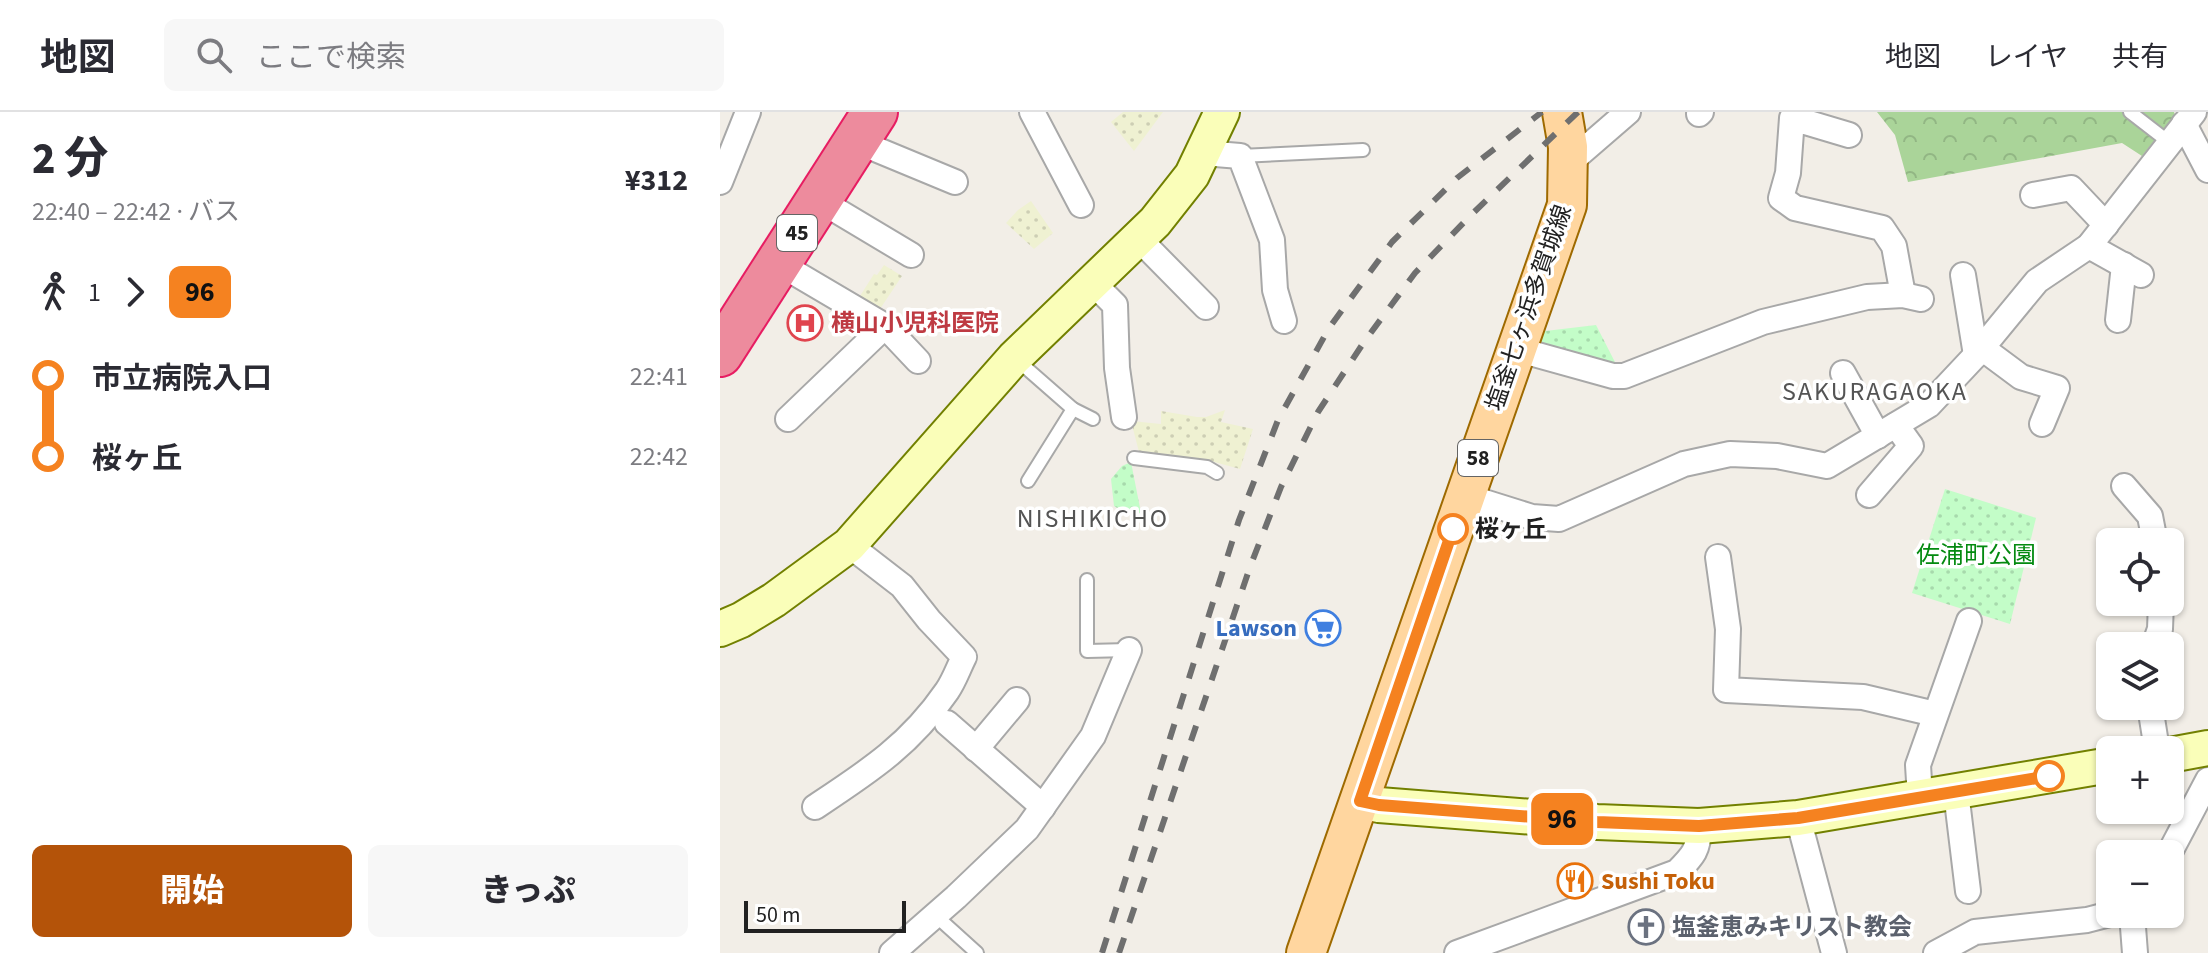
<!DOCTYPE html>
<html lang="ja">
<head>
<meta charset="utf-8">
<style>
  :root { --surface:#fff; --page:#f7f7f7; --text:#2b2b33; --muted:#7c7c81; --line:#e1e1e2; --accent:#b45309 }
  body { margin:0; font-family:"Source Sans 3","Noto Sans JP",sans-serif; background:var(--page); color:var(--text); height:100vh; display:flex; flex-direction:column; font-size:30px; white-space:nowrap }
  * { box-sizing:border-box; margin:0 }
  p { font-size:26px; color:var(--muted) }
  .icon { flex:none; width:44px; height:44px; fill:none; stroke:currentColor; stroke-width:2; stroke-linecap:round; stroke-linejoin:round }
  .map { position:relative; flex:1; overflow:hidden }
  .panel { display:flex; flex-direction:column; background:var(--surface); width:720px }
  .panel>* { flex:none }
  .badge { padding:0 16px; border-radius:12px; font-size:28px; line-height:52px }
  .buttons { position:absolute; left:1376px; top:416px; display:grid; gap:16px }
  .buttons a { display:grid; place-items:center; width:88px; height:88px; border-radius:12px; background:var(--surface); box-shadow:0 2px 6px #0004; font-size:40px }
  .scale { position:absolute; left:24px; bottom:20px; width:162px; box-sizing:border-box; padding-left:8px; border:4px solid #212121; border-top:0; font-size:22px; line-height:28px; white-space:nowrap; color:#212121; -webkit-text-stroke:6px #fff; paint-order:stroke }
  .map>.badge { position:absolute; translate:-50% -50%; box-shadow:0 0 0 4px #fff }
  .legs { display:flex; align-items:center; gap:12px; height:88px; padding:0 32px; font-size:26px }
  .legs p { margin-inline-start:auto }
  .overview { display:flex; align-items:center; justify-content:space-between; height:136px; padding:0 32px }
  h1 { font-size:44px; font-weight:800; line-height:60px }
  .primary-button { display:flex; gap:16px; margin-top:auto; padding:16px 32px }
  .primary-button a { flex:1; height:92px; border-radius:12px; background:var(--accent); color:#fff; font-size:32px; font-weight:800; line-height:92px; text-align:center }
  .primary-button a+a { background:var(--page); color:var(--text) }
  ul { padding:0 32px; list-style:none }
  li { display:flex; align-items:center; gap:28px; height:80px; font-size:30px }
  li i { display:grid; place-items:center; width:12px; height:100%; margin:0 10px; background:currentColor }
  li i::after { content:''; width:20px; height:20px; margin:-10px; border:6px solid; border-radius:50%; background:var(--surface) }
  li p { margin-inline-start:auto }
  li:first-child i { background:linear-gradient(#0000 50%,currentColor 0) }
  li:last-child i { background:linear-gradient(currentColor 50%,#0000 0) }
  header { display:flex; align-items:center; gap:48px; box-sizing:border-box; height:112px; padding:0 40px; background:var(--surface); border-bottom:2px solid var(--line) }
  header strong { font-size:38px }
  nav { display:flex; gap:44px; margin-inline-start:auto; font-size:28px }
  .search { width:560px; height:72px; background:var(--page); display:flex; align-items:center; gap:20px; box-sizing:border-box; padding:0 28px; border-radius:12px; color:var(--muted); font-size:30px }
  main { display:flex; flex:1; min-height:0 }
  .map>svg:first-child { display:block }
</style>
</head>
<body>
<header>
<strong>地図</strong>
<div class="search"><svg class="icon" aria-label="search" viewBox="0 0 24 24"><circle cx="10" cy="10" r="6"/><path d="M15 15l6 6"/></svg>ここで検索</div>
<nav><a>地図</a><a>レイヤ</a><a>共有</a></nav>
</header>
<main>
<section class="panel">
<div class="overview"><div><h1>2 分</h1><p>22:40 – 22:42 · バス</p></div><b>¥312</b></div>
<div class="legs"><svg class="icon" aria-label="walk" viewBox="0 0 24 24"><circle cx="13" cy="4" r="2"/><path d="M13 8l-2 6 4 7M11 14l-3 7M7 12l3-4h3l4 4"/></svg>1<svg class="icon" aria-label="forward" viewBox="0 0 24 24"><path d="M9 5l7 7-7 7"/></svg><b class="badge" style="background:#f58220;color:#111">96</b></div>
<ul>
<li><i style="color:#f58220"></i><b>市立病院入口</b><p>22:41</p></li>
<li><i style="color:#f58220"></i><b>桜ヶ丘</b><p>22:42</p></li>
</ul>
<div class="primary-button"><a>開始</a><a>きっぷ</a></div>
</section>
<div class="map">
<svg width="1488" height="841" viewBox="0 0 1488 841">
  <defs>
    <pattern id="farmland-dots" width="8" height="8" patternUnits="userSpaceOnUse" patternTransform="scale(2)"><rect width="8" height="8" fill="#eff1d2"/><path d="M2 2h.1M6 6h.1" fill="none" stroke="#cdceb4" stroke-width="1.8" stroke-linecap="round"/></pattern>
    <pattern id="forest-crowns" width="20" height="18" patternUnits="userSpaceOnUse" patternTransform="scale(2)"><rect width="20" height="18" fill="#aad499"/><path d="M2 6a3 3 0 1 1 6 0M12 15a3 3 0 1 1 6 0" fill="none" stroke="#92b684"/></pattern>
    <pattern id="park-dots" width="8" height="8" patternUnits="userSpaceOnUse" patternTransform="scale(2)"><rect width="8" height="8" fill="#c3fdc8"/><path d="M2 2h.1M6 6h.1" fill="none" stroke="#a7d9ac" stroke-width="1.8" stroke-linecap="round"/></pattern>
  </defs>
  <rect width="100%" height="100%" fill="#f2eee7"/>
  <g fill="url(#farmland-dots)">
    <path d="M 403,0 L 443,0 L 414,39 L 391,10 Z"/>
    <path d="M 311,89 L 333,121 L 314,137 L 286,111 L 298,98 Z"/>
    <path d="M 164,153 L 182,164 L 160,197 L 140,184 L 154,162 L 157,163 Z"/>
    <path d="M 505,298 L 501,310 L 533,317 L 520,357 L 487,348 L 419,340 L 411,309 L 441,312 L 441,299 L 477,305 L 486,305 Z"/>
  </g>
  <path fill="url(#forest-crowns)" d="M 1157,0 L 1454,0 L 1455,3 L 1422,44 L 1402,31 L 1188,70 L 1175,23 Z"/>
  <g fill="url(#park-dots)">
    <path d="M 876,213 L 898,256 L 812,235 L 817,220 Z"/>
    <path d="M 411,350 L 421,401 L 404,400 L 394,394 L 391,367 L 402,354 Z"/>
    <path d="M 1225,377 L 1316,406 L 1290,512 L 1192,481 Z"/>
  </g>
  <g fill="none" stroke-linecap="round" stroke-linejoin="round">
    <defs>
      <g id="lane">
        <path d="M 1410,0 L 1450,31"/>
        <path d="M 520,44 L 643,38"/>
        <path d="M 297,248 L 353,297 L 308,369"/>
        <path d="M 353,297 L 373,307"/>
        <path d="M 414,346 L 487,355 L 497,361"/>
        <path d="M 367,468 L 367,539 L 409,538"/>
        <path d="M 215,803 L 257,841"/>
      </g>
      <g id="street">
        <path d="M 312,0 L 361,93"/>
        <path d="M 979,2 L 981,0"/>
        <path d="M 1464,12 L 1488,58"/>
        <path d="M 1129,23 L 1072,6 L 1068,61 L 1061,86 L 1075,96 L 1162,116 L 1174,134 L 1183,183"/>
        <path d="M 136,29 L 235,70"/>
        <path d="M 483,41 L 520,44 L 552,128 L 555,178 L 564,209"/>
        <path d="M 849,51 L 908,0"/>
        <path d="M 0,70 L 28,0"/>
        <path d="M 1313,83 L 1351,76 L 1386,113"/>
        <path d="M 99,88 L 191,143"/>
        <path d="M 418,126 L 486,195"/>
        <path d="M 1369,134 L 1421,163"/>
        <path d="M 58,151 L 165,214 L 198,249"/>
        <path d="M 1243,163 L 1256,243"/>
        <path d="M 372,170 L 395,193 L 397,256 L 404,305"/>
        <path d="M 1398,208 L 1404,153"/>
        <path d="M 1262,236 L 1301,265 L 1337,276 L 1322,312"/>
        <path d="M 796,237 L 893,264 L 904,264 L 1043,210 L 1147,185 L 1183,183 L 1201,187"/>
        <path d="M 1123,261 L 1158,324"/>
        <path d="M 68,307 L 165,214"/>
        <path d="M 1404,374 L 1430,404 L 1435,430"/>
        <path d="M 1149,383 L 1191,334 L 1176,313"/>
        <path d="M 745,384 L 812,405 L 839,407 L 964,352 L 1010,342 L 1057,344 L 1107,354 L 1209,293 L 1256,243 L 1317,169 L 1369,134 L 1474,0"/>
        <path d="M 998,445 L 1008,517 L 1006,578 L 1143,585 L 1215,602"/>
        <path d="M 1434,534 L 1440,517 L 1441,490"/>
        <path d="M 1430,594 L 1437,638"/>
        <path d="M 227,611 L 323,695"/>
        <path d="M 256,637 L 297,588"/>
        <path d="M 1236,680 L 1248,779"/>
        <path d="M 1200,685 L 1198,653 L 1249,509"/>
        <path d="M 95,695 C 148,660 190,633 227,579 C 234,569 238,557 244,545 L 209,508 L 182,474 L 129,433"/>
        <path d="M 1078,706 L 1114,841"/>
        <path d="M 1449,742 L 1488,668"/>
        <path d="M 1412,802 L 1415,841"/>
        <path d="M 172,841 L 236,785 L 307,717 L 373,624 L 409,538"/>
        <path d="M 737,841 L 957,760 C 973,744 979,738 979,714"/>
        <path d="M 1216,841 L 1255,820 L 1367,808 L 1390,802"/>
      </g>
      <g id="secondary">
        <path d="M 0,517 L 21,508 L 54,488 L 129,433 L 294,246 L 435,110 L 472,63 L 502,0"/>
        <path d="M 1450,643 L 1488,636"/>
        <path d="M 640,689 L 659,693 L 877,710 L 979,714 L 1078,706 L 1390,653"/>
      </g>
      <path id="primary" d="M 586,841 L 847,93 L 848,35 L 842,0"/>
      <path id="highway" d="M 0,242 L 155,0"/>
    </defs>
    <use href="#lane" stroke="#a8a8a8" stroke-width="16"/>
    <use href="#street" stroke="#a8a8a8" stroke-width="28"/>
    <use href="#secondary" stroke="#728000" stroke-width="38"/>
    <use href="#primary" stroke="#9e6a00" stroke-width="42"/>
    <use href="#highway" stroke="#e71d62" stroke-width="48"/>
    <use href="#lane" stroke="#fff" stroke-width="12"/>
    <use href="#street" stroke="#fff" stroke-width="24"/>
    <use href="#secondary" stroke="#fafeb9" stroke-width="34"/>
    <use href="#primary" stroke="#ffd69f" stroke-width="38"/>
    <use href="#highway" stroke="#ed8b9d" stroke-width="44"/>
    <g stroke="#6f6f6f" stroke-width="6" stroke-dasharray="16 16" stroke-linecap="butt">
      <path d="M 382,841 L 519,408 L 558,308 L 609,216 L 672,130 L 737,66 L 822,0"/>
      <path d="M 399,841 L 530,455 L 561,375 L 598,300 L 644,230 L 695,161 L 750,104 L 858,0"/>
    </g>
  </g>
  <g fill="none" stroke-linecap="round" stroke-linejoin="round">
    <defs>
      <path id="line-1" d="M 733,417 L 640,689 L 659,693 L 877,710 L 979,714 L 1078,706 L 1329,664"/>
    </defs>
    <use href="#line-1" stroke="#fff" stroke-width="18"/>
    <use href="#line-1" stroke="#f58220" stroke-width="12"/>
  </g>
  <defs>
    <symbol id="hospital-ring" viewBox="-11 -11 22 22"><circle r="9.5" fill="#fff" stroke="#e0444e" stroke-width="1.5"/><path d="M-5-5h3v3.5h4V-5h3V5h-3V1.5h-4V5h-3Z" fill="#e0444e"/></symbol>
    <symbol id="supermarket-ring" viewBox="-11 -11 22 22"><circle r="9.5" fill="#fff" stroke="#3f7fe0" stroke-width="1.5"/><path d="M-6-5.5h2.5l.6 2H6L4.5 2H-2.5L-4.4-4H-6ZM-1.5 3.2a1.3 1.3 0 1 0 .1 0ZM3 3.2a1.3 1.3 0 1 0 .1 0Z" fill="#3f7fe0"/></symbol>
    <symbol id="restaurant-ring" viewBox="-11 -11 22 22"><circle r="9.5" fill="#fff" stroke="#e8710a" stroke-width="1.5"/><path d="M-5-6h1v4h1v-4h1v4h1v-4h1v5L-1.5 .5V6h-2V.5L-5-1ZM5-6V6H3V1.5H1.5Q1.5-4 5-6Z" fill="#e8710a"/></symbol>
    <symbol id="church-ring" viewBox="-11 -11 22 22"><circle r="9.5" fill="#fff" stroke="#6b7280" stroke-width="1.5"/><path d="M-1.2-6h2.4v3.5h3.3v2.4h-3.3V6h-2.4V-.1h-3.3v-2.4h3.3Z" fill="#6b7280"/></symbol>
  </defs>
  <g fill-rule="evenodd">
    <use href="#hospital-ring" x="65" y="191" width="40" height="40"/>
    <use href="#supermarket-ring" x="583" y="496" width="40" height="40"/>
    <use href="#restaurant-ring" x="835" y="749" width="40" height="40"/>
    <use href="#church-ring" x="906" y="795" width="40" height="40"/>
  </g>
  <g fill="#fff" stroke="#f58220" stroke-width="4">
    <circle cx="733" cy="417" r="14"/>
    <circle cx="1329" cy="664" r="14"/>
  </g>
  <g text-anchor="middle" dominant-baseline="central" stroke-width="7" stroke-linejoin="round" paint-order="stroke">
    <g fill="#fff" stroke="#646464" stroke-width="2">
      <rect x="57" y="103" width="40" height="36" rx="6"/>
      <rect x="738" y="328" width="40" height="36" rx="6"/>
    </g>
    <g font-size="22" font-weight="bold" fill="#212121">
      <text x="77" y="121">45</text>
      <text x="758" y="346">58</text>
    </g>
    <g font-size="24" fill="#212121" stroke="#fff">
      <text transform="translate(809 196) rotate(-71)">塩釜七ヶ浜多賀城線</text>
    </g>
    <g font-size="24" font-weight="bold" fill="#be3a42" stroke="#fff" text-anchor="start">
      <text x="111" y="211">横山小児科医院</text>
    </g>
    <g font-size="24" font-weight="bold" fill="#212121" stroke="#fff" text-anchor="start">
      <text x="755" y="417">桜ヶ丘</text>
    </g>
    <g font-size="24" fill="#048a10" stroke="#fff">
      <text x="1256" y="443">佐浦町公園</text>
    </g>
    <g font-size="24" font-weight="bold" fill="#366cbe" stroke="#fff" text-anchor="end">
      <text x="577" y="516">Lawson</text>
    </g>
    <g font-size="24" font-weight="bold" fill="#c56008" stroke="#fff" text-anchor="start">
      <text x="881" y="769">Sushi Toku</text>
    </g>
    <g font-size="24" font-weight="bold" fill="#5b616d" stroke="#fff" text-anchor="start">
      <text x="952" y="815">塩釜恵みキリスト教会</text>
    </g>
    <g font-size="26" letter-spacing="2" fill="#545454" stroke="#fff">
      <text x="1155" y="279">SAKURAGAOKA</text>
      <text x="373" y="406">NISHIKICHO</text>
    </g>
  </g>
</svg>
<div class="buttons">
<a><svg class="icon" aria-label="locate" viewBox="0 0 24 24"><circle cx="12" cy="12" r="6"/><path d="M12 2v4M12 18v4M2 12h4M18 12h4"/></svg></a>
<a><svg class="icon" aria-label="layers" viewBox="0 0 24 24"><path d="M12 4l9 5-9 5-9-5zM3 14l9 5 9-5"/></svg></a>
<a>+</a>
<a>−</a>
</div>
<div class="scale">50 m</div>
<b class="badge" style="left:842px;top:707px;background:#f58220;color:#111">96</b>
</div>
</main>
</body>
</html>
